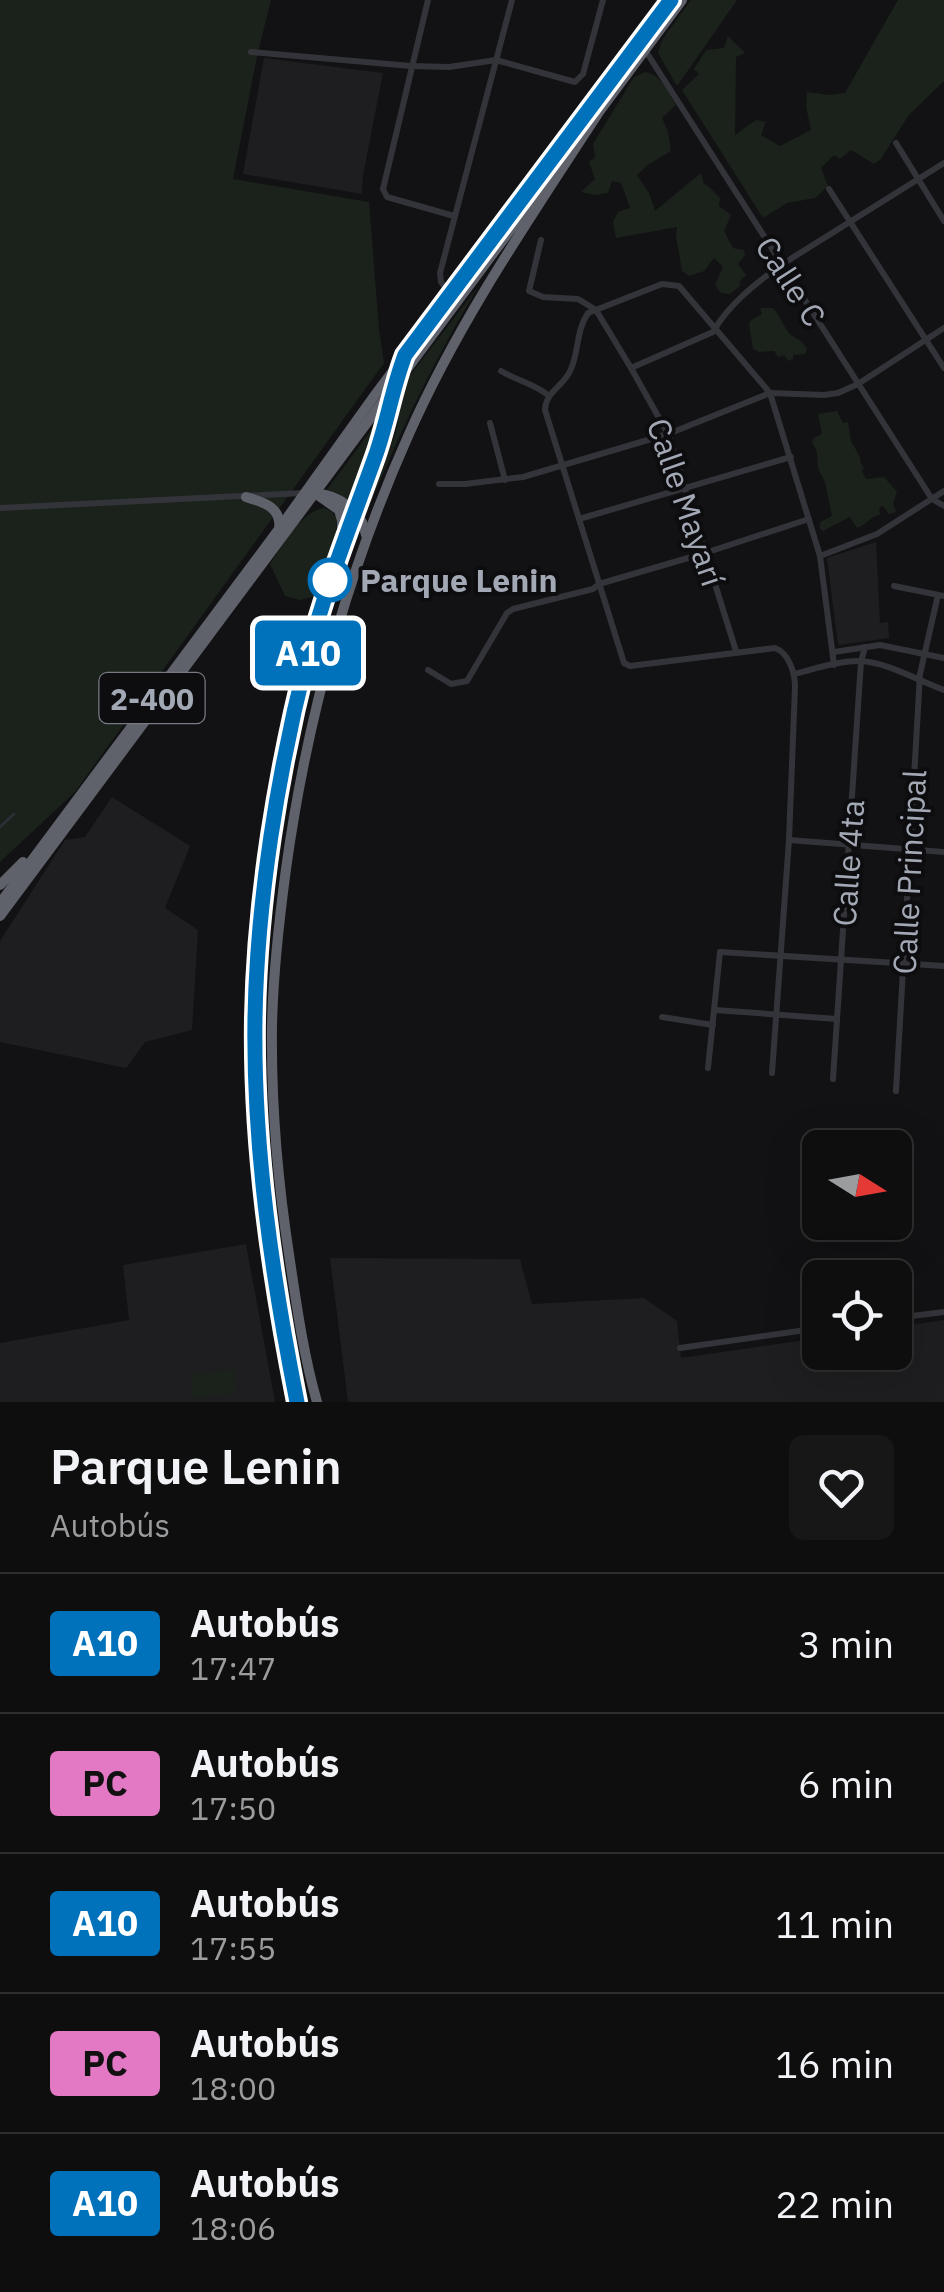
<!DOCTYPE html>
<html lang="es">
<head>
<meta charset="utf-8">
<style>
  :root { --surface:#0e0e0f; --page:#171718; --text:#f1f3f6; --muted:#9b9c9e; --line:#2e2e2f }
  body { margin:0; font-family:"IBM Plex Sans",sans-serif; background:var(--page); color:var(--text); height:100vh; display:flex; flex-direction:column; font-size:38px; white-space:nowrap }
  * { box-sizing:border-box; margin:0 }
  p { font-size:32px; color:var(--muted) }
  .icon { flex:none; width:55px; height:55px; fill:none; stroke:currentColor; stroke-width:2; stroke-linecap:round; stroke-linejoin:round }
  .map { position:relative; height:1402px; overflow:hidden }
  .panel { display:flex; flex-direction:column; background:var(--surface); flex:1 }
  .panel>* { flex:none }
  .badge { padding:0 20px; border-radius:8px; font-size:35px; line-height:65px }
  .needle { width:65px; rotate:101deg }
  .controls { position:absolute; left:802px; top:1130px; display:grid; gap:20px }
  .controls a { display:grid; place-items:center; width:110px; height:110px; border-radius:15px; background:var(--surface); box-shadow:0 10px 40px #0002,0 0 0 2px var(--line); font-size:50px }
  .map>.badge { position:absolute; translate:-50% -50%; box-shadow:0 0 0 5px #fff }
  .round { display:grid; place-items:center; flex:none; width:105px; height:105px; border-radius:15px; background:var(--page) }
  .overview { display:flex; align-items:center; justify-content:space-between; height:170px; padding:0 50px }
  h1 { font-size:48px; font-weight:600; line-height:75px }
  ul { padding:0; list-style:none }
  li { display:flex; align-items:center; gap:30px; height:140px; padding:0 50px; border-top:2px solid var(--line) }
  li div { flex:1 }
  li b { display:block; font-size:38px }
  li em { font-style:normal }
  li .badge { min-width:110px; font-weight:700; text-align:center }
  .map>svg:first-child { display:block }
</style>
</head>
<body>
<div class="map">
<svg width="944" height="1402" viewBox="0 0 944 1402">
  <rect width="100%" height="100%" fill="#121214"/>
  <g fill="#1e1e21">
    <path d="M 264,58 L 383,73 L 363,175 L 362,194 L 243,174 Z"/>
    <path d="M 876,542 L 880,623 L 888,622 L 889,638 L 838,645 L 827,558 Z"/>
    <path d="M 112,797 L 190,846 L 165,908 L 198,930 L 192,1030 L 145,1042 L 126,1068 L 0,1042 L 0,941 L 65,840 L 85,837 Z"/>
    <path d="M 246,1244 L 275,1402 L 0,1402 L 0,1343 L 129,1320 L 123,1265 Z"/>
    <path d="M 330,1258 L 520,1259 L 532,1304 L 644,1298 L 677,1321 L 681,1358 L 820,1338 L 820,1352 L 895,1352 L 895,1327 L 944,1320 L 944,1402 L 348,1402 Z"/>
  </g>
  <g fill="#1a221b">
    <path d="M 0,0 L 271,0 L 257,56 L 233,179 L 369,202 L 379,329 L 384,363 L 75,792 L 0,862 Z"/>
    <path d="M 691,0 L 737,0 L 677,86 L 658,53 L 662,40 Z"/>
    <path d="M 898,0 L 944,0 L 944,81 L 908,116 L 881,159 L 874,164 L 851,150 L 840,159 L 834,155 L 821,168 L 828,186 L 815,198 L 787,203 L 763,218 L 682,90 L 699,74 L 694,69 L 706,50 L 724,48 L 728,36 L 745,53 L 736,57 L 735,135 L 756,120 L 766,122 L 761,135 L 780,146 L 811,130 L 806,106 L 807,92 L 829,95 L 845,93 Z"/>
    <path d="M 645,72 C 661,74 668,92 676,105 L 662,118 L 668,132 L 671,151 L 649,164 L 637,175 L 649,193 L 655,211 L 701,173 L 704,184 L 707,185 L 720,198 L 719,206 L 731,215 L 724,231 L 733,248 L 744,250 L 745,255 L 738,264 L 746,275 L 740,281 L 740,286 L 730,294 L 721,293 L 715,285 L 723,267 L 714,258 L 704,271 L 689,276 L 682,271 L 676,236 L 677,227 L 616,238 L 613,222 L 618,212 L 630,208 L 621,183 L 612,181 L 608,193 L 594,195 L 581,192 L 595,179 L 589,162 L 595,157 L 593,144 L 634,77 Z"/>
    <path d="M 480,284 C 433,361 398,436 364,519 L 362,518 L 390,449 L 397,428 L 402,386 Z"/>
    <path d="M 760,308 L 773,308 C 780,315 783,327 790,334 C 797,340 802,339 807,349 L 805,354 L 793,355 L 793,359 L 788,361 L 784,355 L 778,357 L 774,351 L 759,352 L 753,349 L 749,324 L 751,320 L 762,314 Z"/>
    <path d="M 837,411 L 843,423 L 848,422 L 851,441 L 860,457 L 860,461 L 864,468 L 862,471 L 866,479 L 884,477 L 897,492 L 893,504 L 896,512 L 889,514 L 883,506 L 879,508 L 880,515 C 870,516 867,525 857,528 L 850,517 L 823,531 L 820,529 L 820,522 L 832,516 L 825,482 L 818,468 L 817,452 L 812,442 L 814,438 L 822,434 L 818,414 Z"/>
    <path d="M 381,417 L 374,446 L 351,504 L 326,491 Z"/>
    <path d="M 324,508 C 331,511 333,511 336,519 C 340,536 321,578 315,596 L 300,600 L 285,596 L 270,564 C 284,544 299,513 324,508 Z"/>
    <path d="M 234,1370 L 236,1394 L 193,1398 L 191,1377 L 194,1376 L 194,1374 Z"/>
  </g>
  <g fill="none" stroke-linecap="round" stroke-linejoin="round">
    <path stroke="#283138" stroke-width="2.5" d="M 0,827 L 14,814"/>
    <g stroke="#333439" stroke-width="6">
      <path d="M 428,0 L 383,189 L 387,197 L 454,216"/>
      <path d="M 645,50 L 932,499 L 944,506"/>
      <path d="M 251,52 L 411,66 L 449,67 L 496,60 L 575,82 L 583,74 L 603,0"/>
      <path d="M 896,143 L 944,221"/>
      <path d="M 829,189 L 944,368"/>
      <path d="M 541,240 L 529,291 L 543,297 L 578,299 L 596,310 L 631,368 L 668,434 L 736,651"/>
      <path d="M 451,295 L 441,282 L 440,273 L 512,0"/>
      <path d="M 631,368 L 713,332 C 728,305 756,283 781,265 L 944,163"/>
      <path d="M 501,371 C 516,380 534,384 548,395"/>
      <path d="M 490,423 L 505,480"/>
      <path d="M 439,484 L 465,484 L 523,477 L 668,434 L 770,393 L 824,395 L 838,393 L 858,384 L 944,328"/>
      <path d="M 0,508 L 303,493"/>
      <path d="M 579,519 L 791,457"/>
      <path d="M 820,556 L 877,534 L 944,491"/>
      <path d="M 894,586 L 944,596"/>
      <path d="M 834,652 L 880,645 L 944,658"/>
      <path d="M 428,670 L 451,684 L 467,681 L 507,613 L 513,609 L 593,589 L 599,584 L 705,553 L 809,519"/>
      <path d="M 794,674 C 814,669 837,661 858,661 C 885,661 919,681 944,690"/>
      <path d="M 789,840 L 944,852"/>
      <path d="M 715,1010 L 837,1019"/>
      <path d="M 662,1017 L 713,1025"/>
      <path d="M 708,1068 L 720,952 L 944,966"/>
      <path d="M 772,1073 L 789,840 L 795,687 C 795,673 789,653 775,648 L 630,666 L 624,663 L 545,410 C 546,390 564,387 571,369 C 579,351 576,331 588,313 L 662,284 L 679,286 L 770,393 L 820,556 L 834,665"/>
      <path d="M 833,1079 L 861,662 L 865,647"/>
      <path d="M 896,1091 L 920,674 L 938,595"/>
      <path d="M 895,1318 L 944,1312"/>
      <path d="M 680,1348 L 820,1328"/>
    </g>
    <g stroke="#5f626a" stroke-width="10">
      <path d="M 593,120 L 682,0"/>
      <path d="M 314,494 C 337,493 363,512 366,535"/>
      <path d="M 319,496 L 339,510 L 342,521 L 342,537"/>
      <path d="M 246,497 C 263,502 282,507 279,529"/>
      <path d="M 0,885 L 23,862"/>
      <path d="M 0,903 L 279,529 L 375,395 L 671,0"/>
      <path d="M 0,916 L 538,193"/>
      <path d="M 297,1402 C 284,1333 270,1263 263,1193 C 244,1015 262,826 308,653 C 332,565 371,483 392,394"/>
      <path d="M 317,1402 C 304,1357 297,1308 290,1261 C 278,1184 271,1106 272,1027 C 273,974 279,921 286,869 C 307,717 346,575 409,434 C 459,321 530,218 597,115"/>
    </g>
  </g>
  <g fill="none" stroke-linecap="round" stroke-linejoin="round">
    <defs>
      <path id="line" d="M 297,1402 C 272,1276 253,1147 255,1018 C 257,900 278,772 307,658 C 325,589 351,524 375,457 C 387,424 392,389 405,355 L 671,0"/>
    </defs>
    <use href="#line" stroke="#fff" stroke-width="22"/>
    <use href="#line" stroke="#0072bc" stroke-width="15"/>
  </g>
  <circle fill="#fff" stroke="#0072bc" stroke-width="5" cx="330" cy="580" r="20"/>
  <g text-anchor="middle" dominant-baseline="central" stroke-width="8" stroke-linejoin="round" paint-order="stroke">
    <rect fill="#0d0d0f" stroke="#767a83" stroke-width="2.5" x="99.5" y="673" width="105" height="50" rx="8"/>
    <g font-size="30" font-weight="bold" fill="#a3a8b5">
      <text x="152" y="698">2-400</text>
    </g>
    <g font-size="32" fill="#a3a8b5" stroke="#0d0d0f">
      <text transform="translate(791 281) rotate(57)">Calle C</text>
      <text transform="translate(686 502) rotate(71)">Calle Mayarí</text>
      <text transform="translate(848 863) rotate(-86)">Calle 4ta</text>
      <text transform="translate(909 872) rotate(-87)">Calle Principal</text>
    </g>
    <g font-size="32" font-weight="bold" fill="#a3a8b5" stroke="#0d0d0f" text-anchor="start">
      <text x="360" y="580">Parque Lenin</text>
    </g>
  </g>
</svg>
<div class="controls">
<a><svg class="needle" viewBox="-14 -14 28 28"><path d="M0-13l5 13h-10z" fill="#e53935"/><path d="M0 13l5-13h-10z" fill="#9b9c9e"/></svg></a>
<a><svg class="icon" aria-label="locate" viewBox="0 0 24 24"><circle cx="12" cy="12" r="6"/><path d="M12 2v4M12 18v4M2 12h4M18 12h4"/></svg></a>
</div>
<b class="badge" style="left:308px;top:653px;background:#0072bc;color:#fff">A10</b>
</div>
<section class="panel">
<div class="overview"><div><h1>Parque Lenin</h1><p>Autobús</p></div><a class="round"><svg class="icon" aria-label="heart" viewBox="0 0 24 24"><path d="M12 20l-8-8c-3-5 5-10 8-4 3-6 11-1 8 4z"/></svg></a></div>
<ul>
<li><span class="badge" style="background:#0072bc;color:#fff">A10</span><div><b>Autobús</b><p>17:47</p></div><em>3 min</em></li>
<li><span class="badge" style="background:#e379c4;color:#111">PC</span><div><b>Autobús</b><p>17:50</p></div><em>6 min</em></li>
<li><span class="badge" style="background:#0072bc;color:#fff">A10</span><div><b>Autobús</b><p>17:55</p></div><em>11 min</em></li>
<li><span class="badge" style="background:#e379c4;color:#111">PC</span><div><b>Autobús</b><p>18:00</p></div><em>16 min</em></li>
<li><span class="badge" style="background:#0072bc;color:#fff">A10</span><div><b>Autobús</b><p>18:06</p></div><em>22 min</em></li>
</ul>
</section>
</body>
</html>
